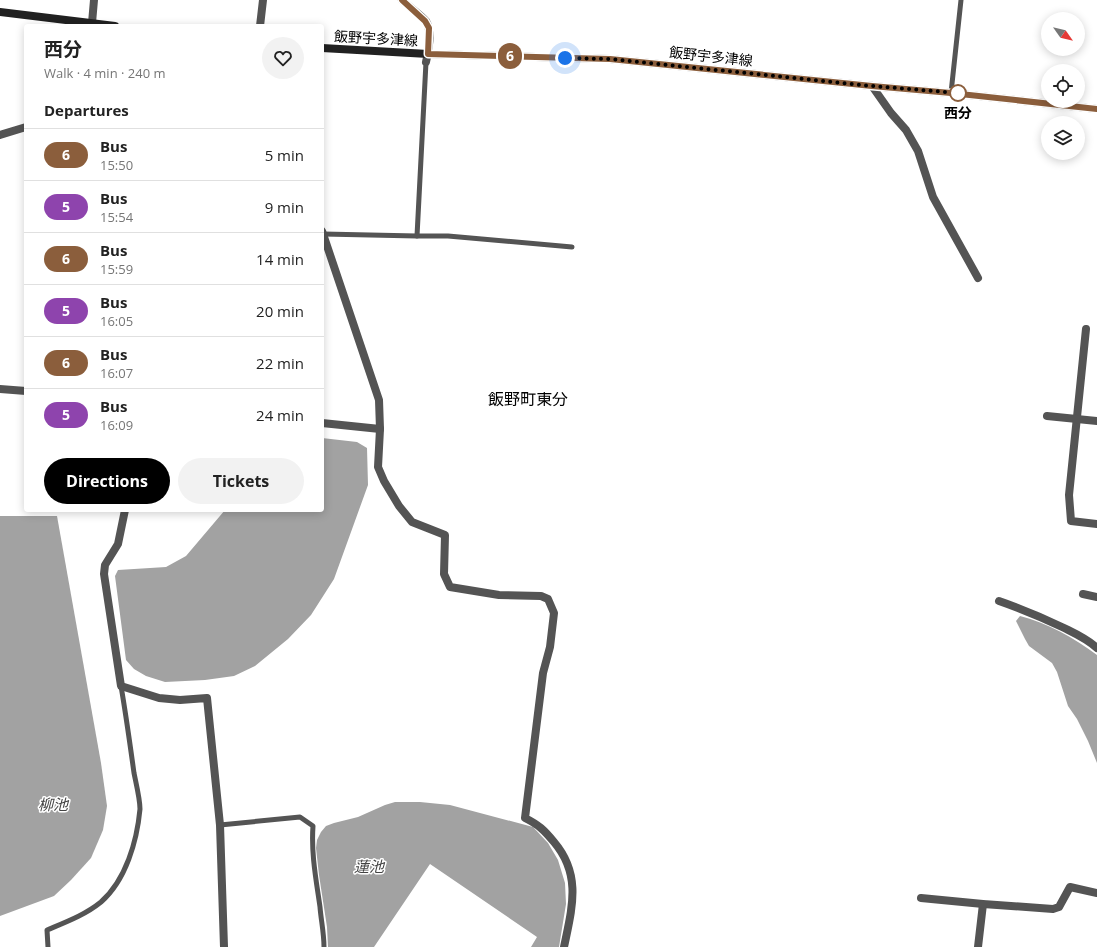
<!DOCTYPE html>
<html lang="en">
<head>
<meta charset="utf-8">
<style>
  :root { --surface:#fff; --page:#f2f2f2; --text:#222; --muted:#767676; --line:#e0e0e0; --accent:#000 }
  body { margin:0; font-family:"Open Sans","Noto Sans JP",sans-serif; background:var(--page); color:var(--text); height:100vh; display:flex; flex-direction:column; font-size:15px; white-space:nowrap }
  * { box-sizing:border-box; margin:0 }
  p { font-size:13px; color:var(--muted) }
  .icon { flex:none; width:22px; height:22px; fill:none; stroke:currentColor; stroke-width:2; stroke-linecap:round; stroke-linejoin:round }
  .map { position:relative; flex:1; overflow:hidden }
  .sheet { position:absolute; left:24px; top:24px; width:300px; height:488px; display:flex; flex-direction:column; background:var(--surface); border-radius:4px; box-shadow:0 2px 10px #0003 }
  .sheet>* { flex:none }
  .badge { padding:0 8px; border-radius:13px; font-size:14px; line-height:26px }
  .needle { width:26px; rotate:124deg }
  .fabs { position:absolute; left:1041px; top:12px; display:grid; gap:8px }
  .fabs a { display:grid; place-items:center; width:44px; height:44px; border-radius:50%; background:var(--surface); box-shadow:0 2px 10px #0003; font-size:20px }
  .you { position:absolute; width:20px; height:20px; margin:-10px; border:3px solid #fff; border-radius:50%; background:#1a73e8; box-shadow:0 0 0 6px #1a73e833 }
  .map>.badge { position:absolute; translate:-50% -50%; box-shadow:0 0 0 2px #fff }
  h2 { padding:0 20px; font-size:15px; line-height:36px }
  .round { display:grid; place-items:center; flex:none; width:42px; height:42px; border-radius:21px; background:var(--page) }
  .summary { display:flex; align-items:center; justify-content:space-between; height:68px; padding:0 20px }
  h1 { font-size:19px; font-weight:700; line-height:30px }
  .action { display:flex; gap:8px; margin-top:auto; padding:8px 20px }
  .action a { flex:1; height:46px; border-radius:24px; background:var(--accent); color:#fff; font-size:16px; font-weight:700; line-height:46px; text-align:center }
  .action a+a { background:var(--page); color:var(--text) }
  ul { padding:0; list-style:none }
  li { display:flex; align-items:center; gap:12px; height:52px; padding:0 20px; border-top:1px solid var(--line) }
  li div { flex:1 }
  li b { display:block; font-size:15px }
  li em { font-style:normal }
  li .badge { min-width:44px; font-weight:700; text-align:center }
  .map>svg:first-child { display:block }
</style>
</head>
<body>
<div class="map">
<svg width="1097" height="947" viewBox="0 0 1097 947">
  <rect width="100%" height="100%" fill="#fff"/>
  <g fill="#a2a2a2">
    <path d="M 322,438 L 357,442 L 367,448 L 368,485 L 334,579 L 311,615 L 288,639 L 255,666 L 234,676 L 205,680 L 165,682 L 146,676 L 134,669 L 126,660 L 115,576 L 118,570 L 166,567 L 186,556 L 225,510 L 322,510 Z"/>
    <path d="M 0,516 L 57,516 L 101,763 L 107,806 L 103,830 L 91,858 L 71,880 L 54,896 L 0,916 Z"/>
    <path d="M 1020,616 C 1048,623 1074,638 1097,655 L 1097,763 L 1088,741 L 1077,719 L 1068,706 L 1057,672 L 1052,663 L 1029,646 L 1025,639 L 1016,621 Z"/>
    <path d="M 395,802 L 420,802 L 450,805 L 533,827 L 548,843 L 558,860 L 565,883 L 566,904 L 559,947 L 531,947 L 537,937 L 430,864 L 374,947 L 328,947 L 327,927 L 319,875 L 316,848 L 317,840 L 321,832 L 326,826 L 334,823 L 358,817 L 385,805 Z"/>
  </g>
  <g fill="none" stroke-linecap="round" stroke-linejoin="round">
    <g stroke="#545454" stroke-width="5">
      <path d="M 951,93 L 961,0"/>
      <path d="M 323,234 L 417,236 L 448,236 L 572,247"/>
      <path d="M 417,236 L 426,62"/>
      <path d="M 220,825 L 300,817 L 313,826 C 311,853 316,879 320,907 C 321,920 324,933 324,947"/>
      <path d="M 48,947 L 47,930 C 66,922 85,915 101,902 C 126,880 137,841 140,809 C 140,799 136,783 134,773 C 130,744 126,715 121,686"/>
    </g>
    <g stroke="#545454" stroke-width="8">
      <path d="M 402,0 C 408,6 421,15 426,21 C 432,31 429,51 426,62"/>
      <path d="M 92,23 L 94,0"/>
      <path d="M 260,26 L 263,0"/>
      <path d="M 872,86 L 891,113 L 906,130 L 918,151 L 933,197 L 978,278"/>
      <path d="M 0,135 L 26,127"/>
      <path d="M 322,231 L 379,400 L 380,429 L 378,467 L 384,481 L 399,506 L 412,522 L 445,535 L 444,574 L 450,587 L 499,595 L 541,596 L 548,599 L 554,613 L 550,647 L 543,673 L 525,818 C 539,825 544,830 554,842 C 582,875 572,908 564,947"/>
      <path d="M 1086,329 L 1069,495 L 1071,521 L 1097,524"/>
      <path d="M 0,389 L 26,391"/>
      <path d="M 1047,416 L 1097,421"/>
      <path d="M 322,423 L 380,429"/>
      <path d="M 125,510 L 118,544 L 105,565 L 104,574 L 121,686 L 159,698 L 180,700 L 207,698 L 220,825 L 224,947"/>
      <path d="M 1083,594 L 1097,597"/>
      <path d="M 999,601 C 1022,609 1041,617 1062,627 C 1076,634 1086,638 1097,648"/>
      <path d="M 921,898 L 983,904 L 1053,909 L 1059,907 L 1070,887 L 1097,893"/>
      <path d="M 978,947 L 983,904"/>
    </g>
    <g stroke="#212121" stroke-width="8">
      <path d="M 0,12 L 115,26"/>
      <path d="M 322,48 L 428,54 L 610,59 L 872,86 L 951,93 L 1097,109"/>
    </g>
  </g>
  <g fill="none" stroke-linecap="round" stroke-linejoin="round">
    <defs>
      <path id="line" d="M 402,0 L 425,21 L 429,28 L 428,54 L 610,59 L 872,86 L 951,93 L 1097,109"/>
    </defs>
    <use href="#line" stroke="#fff" stroke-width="9"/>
    <use href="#line" stroke="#8b5e3c" stroke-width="6"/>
    <path stroke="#000" stroke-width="4" stroke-dasharray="0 7.2" d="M 565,58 L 610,59 L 872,86 L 958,93"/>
  </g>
  <circle fill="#fff" stroke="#8b5e3c" stroke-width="2" cx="958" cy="93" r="8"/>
  <g text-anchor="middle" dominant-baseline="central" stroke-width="3" stroke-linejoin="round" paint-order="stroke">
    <g font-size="14" fill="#000" stroke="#fff">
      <text transform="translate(376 38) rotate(3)">飯野宇多津線</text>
      <text transform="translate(711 56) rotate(6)">飯野宇多津線</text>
    </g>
    <g font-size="14" font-weight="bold" fill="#000" stroke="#fff">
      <text x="958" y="112">西分</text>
    </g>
    <g font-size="15" font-style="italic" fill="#434343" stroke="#fff">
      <text x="53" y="804">柳池</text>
      <text x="369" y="866">蓮池</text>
    </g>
    <g font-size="16" fill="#000" stroke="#fff">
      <text x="528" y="399">飯野町東分</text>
    </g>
  </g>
</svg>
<div class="fabs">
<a><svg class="needle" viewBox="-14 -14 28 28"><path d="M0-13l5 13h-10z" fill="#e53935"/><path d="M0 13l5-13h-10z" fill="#767676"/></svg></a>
<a><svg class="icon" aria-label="locate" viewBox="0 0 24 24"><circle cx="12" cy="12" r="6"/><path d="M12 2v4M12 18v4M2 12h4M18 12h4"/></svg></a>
<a><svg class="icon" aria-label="layers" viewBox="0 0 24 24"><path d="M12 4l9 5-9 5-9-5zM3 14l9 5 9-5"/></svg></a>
</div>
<div class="you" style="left:565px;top:58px"></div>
<b class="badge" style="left:510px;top:56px;background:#8b5e3c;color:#fff">6</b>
<section class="sheet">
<div class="summary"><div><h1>西分</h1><p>Walk · 4 min · 240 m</p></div><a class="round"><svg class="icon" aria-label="heart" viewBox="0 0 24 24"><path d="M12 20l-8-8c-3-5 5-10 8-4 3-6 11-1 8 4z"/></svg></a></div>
<h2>Departures</h2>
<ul>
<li><span class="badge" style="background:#8b5e3c;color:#fff">6</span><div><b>Bus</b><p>15:50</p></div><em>5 min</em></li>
<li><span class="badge" style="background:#8e44ad;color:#fff">5</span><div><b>Bus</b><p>15:54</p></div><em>9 min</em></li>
<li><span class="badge" style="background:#8b5e3c;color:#fff">6</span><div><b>Bus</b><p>15:59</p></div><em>14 min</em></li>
<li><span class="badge" style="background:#8e44ad;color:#fff">5</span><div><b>Bus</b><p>16:05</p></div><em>20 min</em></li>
<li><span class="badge" style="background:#8b5e3c;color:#fff">6</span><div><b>Bus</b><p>16:07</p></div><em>22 min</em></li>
<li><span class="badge" style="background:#8e44ad;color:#fff">5</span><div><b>Bus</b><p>16:09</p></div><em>24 min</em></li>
</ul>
<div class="action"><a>Directions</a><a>Tickets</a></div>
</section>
</div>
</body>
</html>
